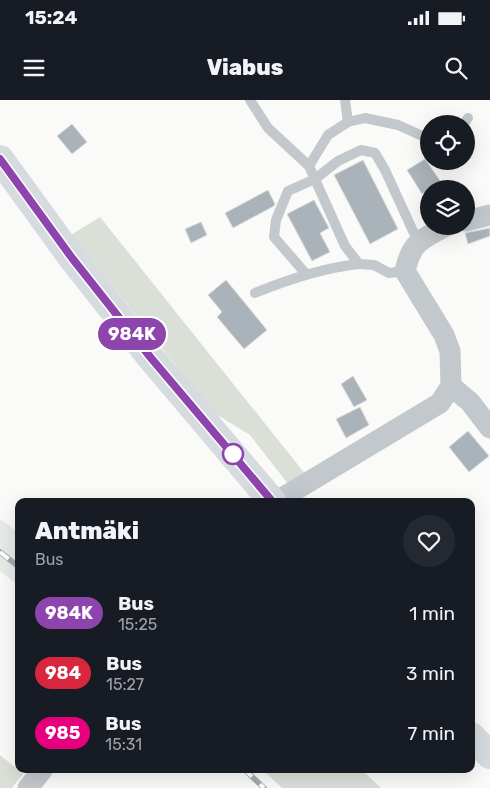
<!DOCTYPE html>
<html lang="en">
<head>
<meta charset="utf-8">
<style>
  :root { --surface:#171b24; --page:#242831; --text:#f1f3f6; --muted:#9ea1a6 }
  body { margin:0; font-family:Rubik,sans-serif; background:var(--page); color:var(--text); height:100vh; display:flex; flex-direction:column; font-size:19px; white-space:nowrap }
  * { box-sizing:border-box; margin:0 }
  p { font-size:16px; color:var(--muted) }
  .icon { flex:none; width:28px; height:28px; fill:none; stroke:currentColor; stroke-width:2; stroke-linecap:round; stroke-linejoin:round }
  .map { position:relative; flex:1; overflow:hidden }
  .panel { position:absolute; left:15px; top:398px; width:460px; height:275px; display:flex; flex-direction:column; background:var(--surface); border-radius:10px; box-shadow:0 5px 20px #0002 }
  .panel>* { flex:none }
  .badge { padding:0 10px; border-radius:16px; font-size:18px; line-height:32px }
  .fabs { position:absolute; left:420px; top:15px; display:grid; gap:10px }
  .fabs a { display:grid; place-items:center; width:55px; height:55px; border-radius:50%; background:var(--surface); box-shadow:0 5px 20px #0002; font-size:25px }
  .map>.badge { position:absolute; translate:-50% -50%; box-shadow:0 0 0 2px #fff }
  .round { display:grid; place-items:center; flex:none; width:52px; height:52px; border-radius:26px; background:var(--page) }
  .overview { display:flex; align-items:center; justify-content:space-between; height:85px; padding:0 20px }
  h1 { font-size:24px; font-weight:800; line-height:38px }
  ul { padding:0; list-style:none }
  li { display:flex; align-items:center; gap:15px; height:60px; padding:0 20px }
  li div { flex:1 }
  li b { display:block; font-size:19px }
  li em { font-style:normal }
  li .badge { min-width:55px; font-weight:700; text-align:center }
  .status { display:flex; justify-content:space-between; align-items:center; height:35px; padding:0 25px; background:var(--surface); direction:ltr }
  .status svg { height:14px; fill:currentColor }
  header { display:flex; justify-content:space-between; align-items:center; height:65px; padding:0 20px; background:var(--surface); font-size:22px; font-weight:800 }
  .map>svg:first-child { display:block }
</style>
</head>
<body>
<div class="status"><b>15:24</b><svg viewBox="0 0 49 12"><path d="M0 12V9h3v3zM5 12V6h3v6zM10 12V3h3v9zM15 12V0h3v12zM26 1h20v11H26zM47 4h2v5h-2z"/></svg></div>
<header><svg class="icon" aria-label="menu" viewBox="0 0 24 24"><path d="M4 6h16M4 12h16M4 18h16"/></svg>Viabus<svg class="icon" aria-label="search" viewBox="0 0 24 24"><circle cx="10" cy="10" r="6"/><path d="M15 15l6 6"/></svg></header>
<div class="map">
<svg width="490" height="688" viewBox="0 0 490 688">
  <rect width="100%" height="100%" fill="#fafaf8"/>
  <path fill="#e8e9e9" d="M 0,419 L 19,433 L 19,486 L 0,471 Z"/>
  <g fill="#dadfd7">
    <path d="M 100,117 L 306,375 L 288,384 L 250,335 L 214,313 L 71,135 Z"/>
    <path d="M 0,655 L 23,674 L 12,688 L 0,688 Z"/>
    <path d="M 262,669 L 361,669 L 381,688 L 282,688 Z"/>
  </g>
  <g fill="#aab3b9" stroke="#dcdcda">
    <path d="M 72,24 L 87,42 L 72,54 L 57,36 Z"/>
    <path d="M 425,59 L 441,82 L 422,94 L 407,70 Z"/>
    <path d="M 363,60 L 398,129 L 370,144 L 334,75 Z"/>
    <path d="M 268,90 L 275,104 L 274,106 L 233,128 L 225,113 Z"/>
    <path d="M 314,100 L 329,128 L 320,133 L 330,152 L 312,161 L 287,114 Z"/>
    <path d="M 201,122 L 207,135 L 191,143 L 185,129 Z"/>
    <path d="M 490,128 L 490,136 L 468,144 L 465,133 Z"/>
    <path d="M 226,180 L 267,230 L 244,249 L 217,217 L 222,212 L 208,195 Z"/>
    <path d="M 353,276 L 367,300 L 354,307 L 341,284 Z"/>
    <path d="M 360,307 L 369,325 L 346,338 L 336,319 Z"/>
    <path d="M 468,331 L 489,356 L 469,372 L 449,347 Z"/>
  </g>
  <g fill="none" stroke-linecap="round" stroke-linejoin="round">
    <g stroke="#c3c8cc" stroke-width="10">
      <path d="M 250,0 L 268,28 L 309,66 L 345,146 L 359,164 L 374,165 L 389,173 L 405,171"/>
      <path d="M 345,0 L 348,22"/>
      <path d="M 464,24 L 468,18"/>
      <path d="M 309,66 L 328,35 L 348,22 L 365,18 L 398,25 L 429,39"/>
      <path d="M 306,174 L 274,137 L 276,120 L 288,91 L 315,79 L 338,61 L 361,50 L 375,53 L 385,70 L 418,142"/>
      <path d="M 255,193 C 289,179 322,168 359,164"/>
    </g>
    <g stroke="#c3c8cc" stroke-width="21">
      <path d="M 466,121 L 490,115"/>
      <path d="M 451,286 L 470,302 L 490,328"/>
      <path d="M 277,401 L 440,303 L 451,286 L 450,251 L 444,235 L 405,171 C 412,141 421,140 446,126"/>
      <path d="M 28,688 L 43,669"/>
    </g>
    <g stroke="#d6dbdf" stroke-width="28">
      <path d="M 0,59 L 72,158 L 151,258 L 272,401"/>
      <path d="M 471,636 L 490,655"/>
    </g>
    <defs>
      <g id="rail">
        <path d="M 0,452 L 19,467"/>
        <path d="M 244,669 L 264,688"/>
      </g>
    </defs>
    <use href="#rail" stroke="#a2aab0" stroke-width="5.5"/>
    <use href="#rail" stroke="#fff" stroke-width="4" stroke-dasharray="11" stroke-linecap="butt"/>
  </g>
  <g fill="none" stroke-linecap="round" stroke-linejoin="round">
    <defs>
      <path id="line" d="M 0,59 L 72,158 L 151,258 L 272,401"/>
    </defs>
    <use href="#line" stroke="#fff" stroke-width="11"/>
    <use href="#line" stroke="#8e44ad" stroke-width="8"/>
  </g>
  <circle fill="#fff" stroke="#8e44ad" stroke-width="2.5" cx="233" cy="354" r="10"/>
</svg>
<div class="fabs">
<a><svg class="icon" aria-label="locate" viewBox="0 0 24 24"><circle cx="12" cy="12" r="6"/><path d="M12 2v4M12 18v4M2 12h4M18 12h4"/></svg></a>
<a><svg class="icon" aria-label="layers" viewBox="0 0 24 24"><path d="M12 4l9 5-9 5-9-5zM3 14l9 5 9-5"/></svg></a>
</div>
<b class="badge" style="left:132px;top:234px;background:#8e44ad;color:#fff">984K</b>
<section class="panel">
<div class="overview"><div><h1>Antmäki</h1><p>Bus</p></div><a class="round"><svg class="icon" aria-label="heart" viewBox="0 0 24 24"><path d="M12 20l-8-8c-3-5 5-10 8-4 3-6 11-1 8 4z"/></svg></a></div>
<ul>
<li><span class="badge" style="background:#8e44ad;color:#fff">984K</span><div><b>Bus</b><p>15:25</p></div><em>1 min</em></li>
<li><span class="badge" style="background:#d7263d;color:#fff">984</span><div><b>Bus</b><p>15:27</p></div><em>3 min</em></li>
<li><span class="badge" style="background:#e6007e;color:#fff">985</span><div><b>Bus</b><p>15:31</p></div><em>7 min</em></li>
</ul>
</section>
</div>
</body>
</html>
